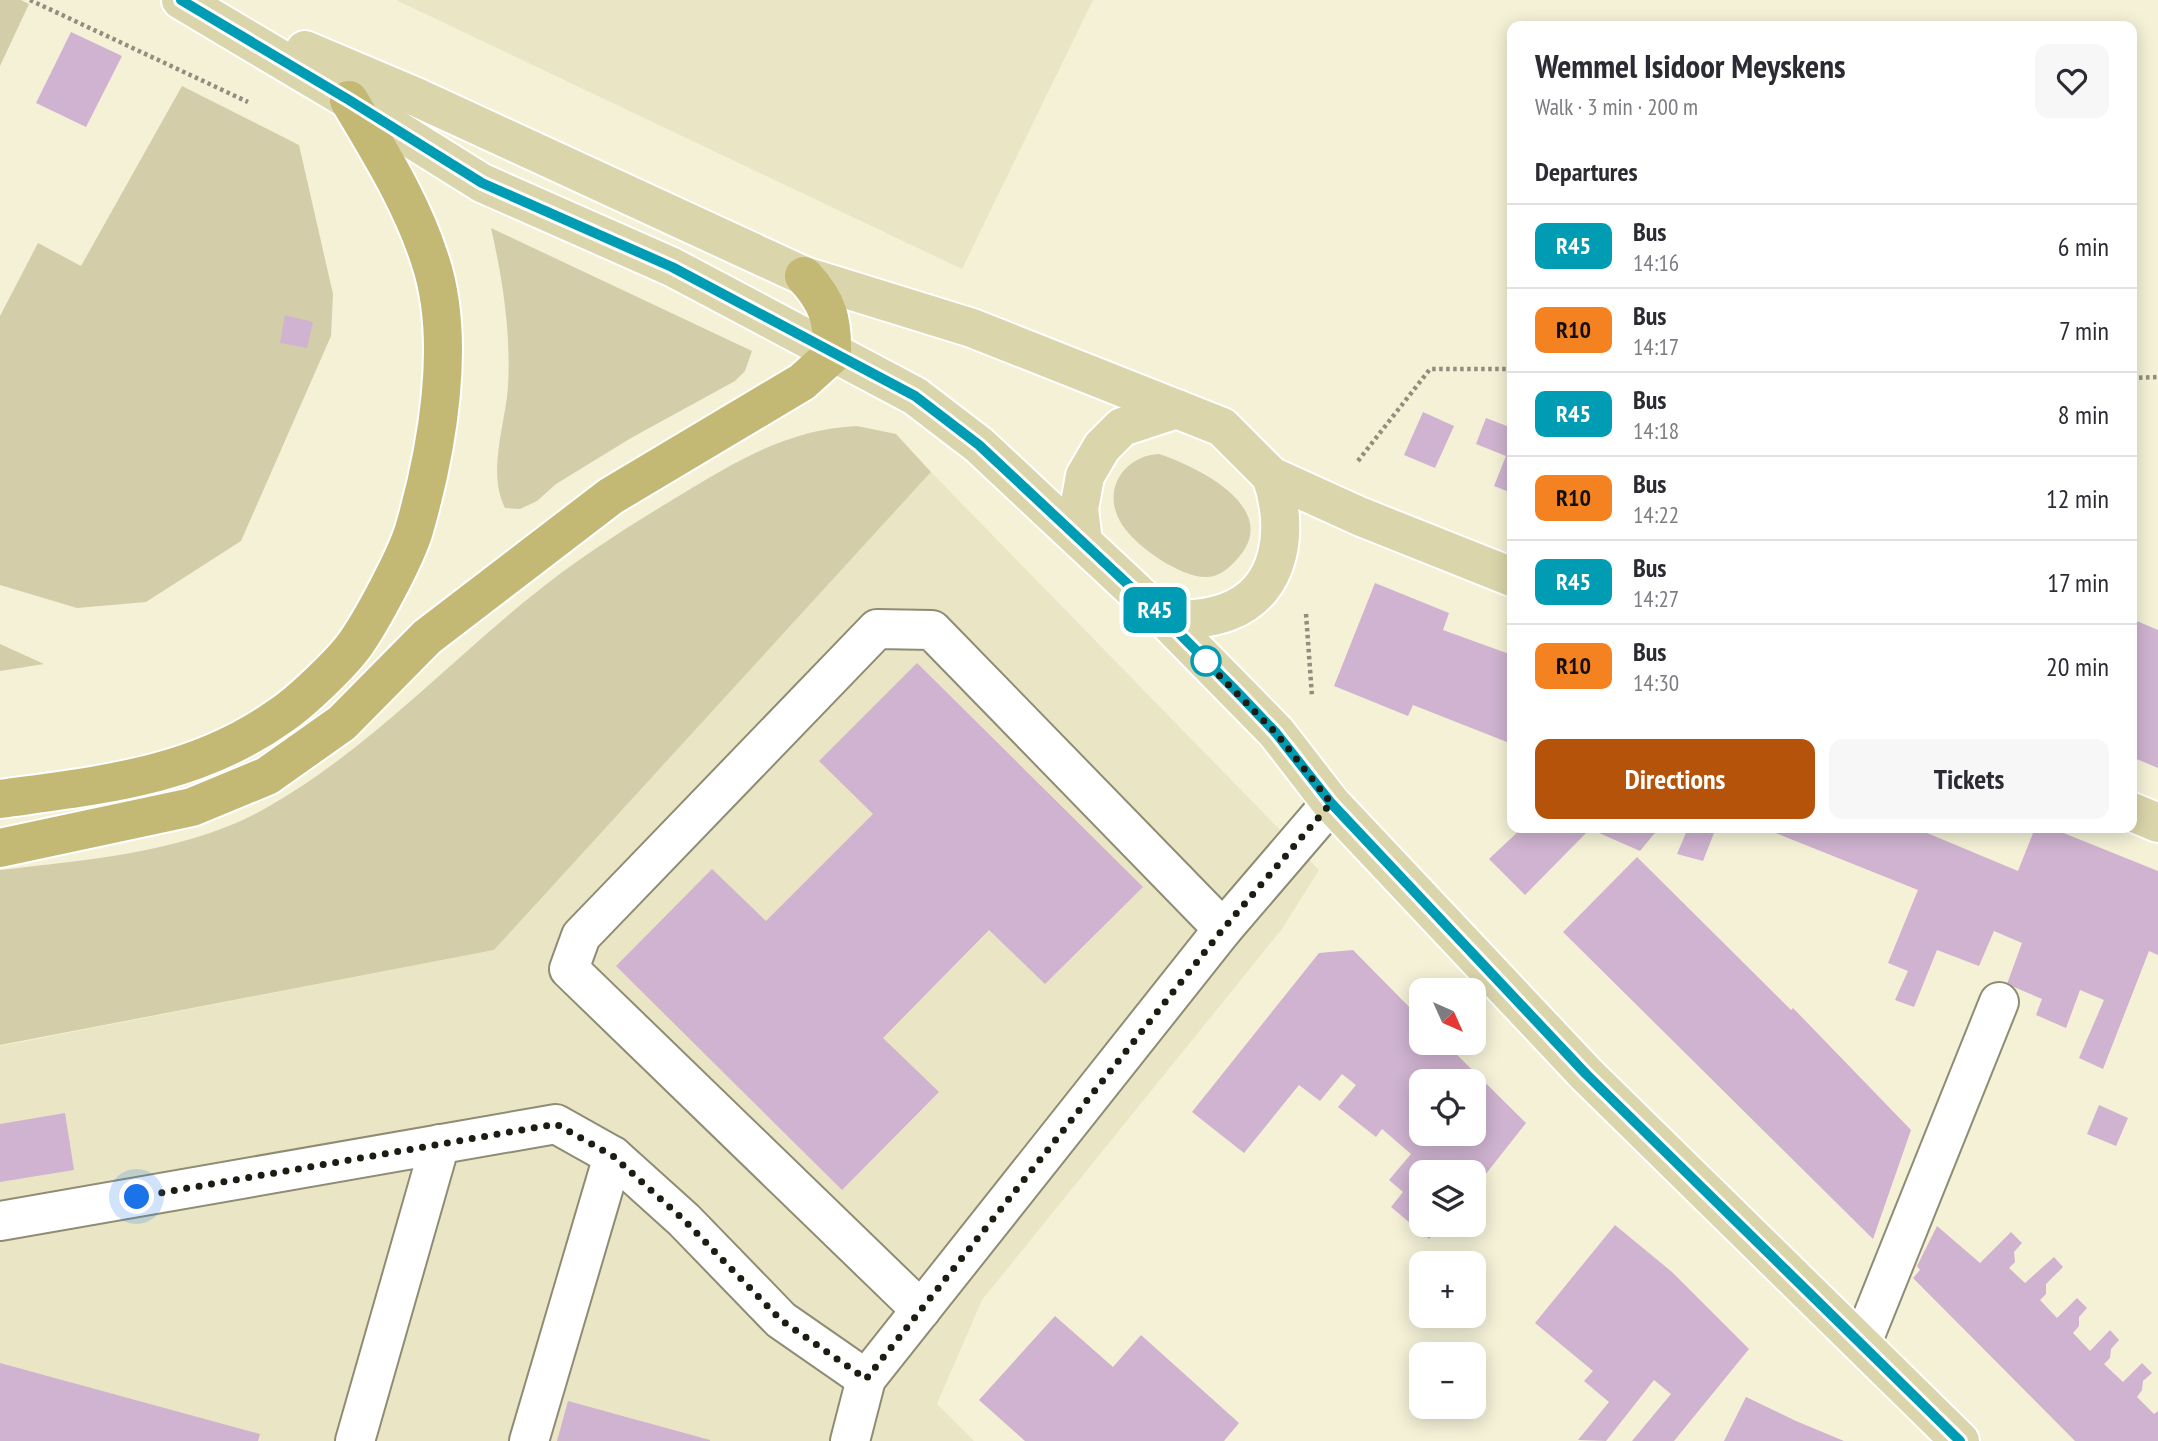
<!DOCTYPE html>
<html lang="en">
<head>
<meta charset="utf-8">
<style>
  :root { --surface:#fff; --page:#f7f7f7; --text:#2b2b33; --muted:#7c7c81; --line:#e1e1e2; --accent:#b45309 }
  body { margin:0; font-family:"PT Sans Narrow",sans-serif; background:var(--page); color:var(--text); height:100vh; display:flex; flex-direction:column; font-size:26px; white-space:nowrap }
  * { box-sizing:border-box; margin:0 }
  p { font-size:23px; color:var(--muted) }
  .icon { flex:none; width:38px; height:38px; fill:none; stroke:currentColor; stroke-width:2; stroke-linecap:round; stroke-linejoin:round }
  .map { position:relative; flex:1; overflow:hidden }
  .drawer { position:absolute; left:1507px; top:21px; width:630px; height:812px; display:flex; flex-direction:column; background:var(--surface); border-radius:14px; box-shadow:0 4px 18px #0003 }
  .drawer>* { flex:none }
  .badge { padding:0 14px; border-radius:10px; font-size:24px; line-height:46px }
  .needle { width:46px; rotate:135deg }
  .fabs { position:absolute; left:1409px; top:978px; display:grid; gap:14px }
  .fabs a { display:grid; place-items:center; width:77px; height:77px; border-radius:14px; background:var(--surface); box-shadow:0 4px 18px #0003; font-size:35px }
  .you { position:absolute; width:35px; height:35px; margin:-18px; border:5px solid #fff; border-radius:50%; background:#1a73e8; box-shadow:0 0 0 10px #1a73e833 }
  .map>.badge { position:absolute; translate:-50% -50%; box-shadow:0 0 0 4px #fff }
  h2 { padding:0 28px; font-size:26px; line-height:63px }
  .round { display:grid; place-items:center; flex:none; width:74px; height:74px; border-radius:14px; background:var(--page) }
  .summary { display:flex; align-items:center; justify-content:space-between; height:119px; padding:0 28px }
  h1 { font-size:33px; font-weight:600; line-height:52px }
  .cta { display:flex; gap:14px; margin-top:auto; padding:14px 28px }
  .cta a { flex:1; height:80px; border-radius:14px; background:var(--accent); color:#fff; font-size:28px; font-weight:600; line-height:80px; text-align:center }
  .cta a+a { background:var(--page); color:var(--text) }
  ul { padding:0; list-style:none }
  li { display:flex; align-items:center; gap:21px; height:84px; padding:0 28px; border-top:2px solid var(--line) }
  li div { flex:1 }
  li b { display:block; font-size:26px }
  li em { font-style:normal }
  li .badge { min-width:77px; font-weight:700; text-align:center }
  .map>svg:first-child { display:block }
</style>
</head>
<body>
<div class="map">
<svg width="2158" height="1441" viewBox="0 0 2158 1441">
  <rect width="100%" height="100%" fill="#f4f1d7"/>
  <g fill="#eae6c5">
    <path d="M 396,0 L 1093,0 L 962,269 Z"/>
    <path d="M 931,472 L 1319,870 L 1282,929 L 982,1300 L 937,1404 L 974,1441 L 0,1441 L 0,1046 L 494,950 Z"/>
  </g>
  <g fill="#d3cea9">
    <path d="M 0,0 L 21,0 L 29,4 L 0,66 Z"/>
    <path d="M 182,86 L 299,145 L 333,294 L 331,336 L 241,541 L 146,602 L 77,608 L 0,585 L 0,316 L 38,243 L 81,266 Z"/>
    <path d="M 491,228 L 752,351 L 745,371 L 735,381 L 631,438 L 556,484 L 537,501 L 520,509 L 505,508 C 487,472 505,426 508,387 C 511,334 503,280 491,228 Z"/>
    <path d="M 857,426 L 896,434 L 931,472 L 494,950 L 0,1045 L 0,870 C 89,859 186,853 266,808 C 367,751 444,666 534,594 C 582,555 634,523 687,491 C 741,458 792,429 857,426 Z"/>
    <path d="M 1159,454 C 1196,466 1283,508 1238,558 C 1230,567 1220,577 1207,577 C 1181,578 1137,547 1123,526 C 1100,493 1122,456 1159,454 Z"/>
    <path d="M 0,644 L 44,664 L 0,671 Z"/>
  </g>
  <g fill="#cfb3d0" fill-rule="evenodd">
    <path d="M 71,32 L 122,56 L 86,127 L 36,103 Z"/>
    <path d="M 285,315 L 313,322 L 307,348 L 280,343 Z"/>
    <path d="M 1423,412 L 1454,426 L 1435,468 L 1404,455 Z"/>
    <path d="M 1486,418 L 1512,428 L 1512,493 L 1494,486 L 1506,456 L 1476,444 Z"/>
    <path d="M 1375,583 L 1449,613 L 1443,630 L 1512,655 L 1512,744 L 1413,705 L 1408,716 L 1334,686 Z"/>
    <path d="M 2132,619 L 2158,630 L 2158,768 L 2132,757 Z"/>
    <path d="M 917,663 L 1143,887 L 1045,984 L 989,930 L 883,1038 L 939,1092 L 842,1190 L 616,966 L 712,869 L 766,921 L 873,814 L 819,761 Z"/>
    <path d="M 1522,828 L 1659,828 L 1640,851 L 1590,829 L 1525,895 L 1489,859 Z"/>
    <path d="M 1688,828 L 1716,828 L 1703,861 L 1677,854 Z"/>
    <path d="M 1763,828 L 1915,828 L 2018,871 L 2035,828 L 2051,828 L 2158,871 L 2158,955 L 2149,951 L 2103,1069 L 2079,1058 L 2104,1000 L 2080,990 L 2066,1028 L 2036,1015 L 2042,999 L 2007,984 L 2022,943 L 1994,931 L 1979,966 L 1937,950 L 1914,1007 L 1895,1000 L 1908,971 L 1888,963 L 1918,890 Z"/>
    <path d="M 1637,857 L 1791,1010 L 1793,1008 L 1911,1130 L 1873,1239 L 1563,932 Z"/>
    <path d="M 1353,950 L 1421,1019 L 1421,1043 L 1445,1043 L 1526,1123 L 1474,1189 L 1474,1172 L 1421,1172 L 1421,1225 L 1440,1225 L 1429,1239 L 1391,1207 L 1403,1192 L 1389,1180 L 1411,1154 L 1382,1129 L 1376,1137 L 1338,1107 L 1356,1085 L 1342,1074 L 1320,1101 L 1299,1085 L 1244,1153 L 1192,1112 L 1319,953 ZM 1421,1082 L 1474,1082 L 1474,1134 L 1421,1134 Z"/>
    <path d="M 2099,1105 L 2128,1118 L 2116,1146 L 2087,1134 Z"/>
    <path d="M 65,1113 L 74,1170 L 0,1182 L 0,1124 Z"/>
    <path d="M 1615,1225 L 1672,1272 L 1749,1349 L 1674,1441 L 1632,1441 L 1671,1394 L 1654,1380 L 1606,1441 L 1578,1440 L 1609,1402 L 1584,1381 L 1593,1371 L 1535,1323 Z"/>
    <path d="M 1937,1226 L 1980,1263 L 2011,1232 L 2022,1243 L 2014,1252 L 2015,1262 L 2009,1268 L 2025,1283 L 2054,1257 L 2063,1267 L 2046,1284 L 2046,1294 L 2040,1300 L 2057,1318 L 2077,1298 L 2087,1308 L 2079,1317 L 2079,1326 L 2073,1333 L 2090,1351 L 2110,1330 L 2119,1340 L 2111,1349 L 2110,1358 L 2104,1364 L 2123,1382 L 2142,1363 L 2152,1373 L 2143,1381 L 2142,1390 L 2137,1397 L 2154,1414 L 2158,1411 L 2158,1441 L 2075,1441 L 1913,1278 L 1920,1270 L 1917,1266 Z"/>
    <path d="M 1055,1316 L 1113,1367 L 1141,1335 L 1239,1423 L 1224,1441 L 1025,1441 L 979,1400 Z"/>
    <path d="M 0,1363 L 260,1434 L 258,1441 L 0,1441 Z"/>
    <path d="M 1746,1397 L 1796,1421 L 1844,1441 L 1724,1441 Z"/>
    <path d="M 568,1401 L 710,1440 L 710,1441 L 557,1441 Z"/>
  </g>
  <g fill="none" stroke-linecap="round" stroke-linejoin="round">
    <defs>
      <g id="minor">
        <path d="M 0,1221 L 556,1124 L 613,1156 L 684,1220 L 781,1320 L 866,1379"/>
        <path d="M 921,1310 L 569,969 L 581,936 L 877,629 L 932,630 L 1223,929"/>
        <path d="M 1862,1343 L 1999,1002"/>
        <path d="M 355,1441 L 440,1144"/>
        <path d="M 529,1441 L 613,1156"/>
        <path d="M 850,1441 L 866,1379 L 1223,929 L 1331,803"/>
      </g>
      <g id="major">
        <path d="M 181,0 L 349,100 L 482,183 L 672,267 L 915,396 L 979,445 L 1167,621 L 1276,732 L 1331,803 L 1586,1074 L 1960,1441"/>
        <path d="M 305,50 L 416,97 L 804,276 L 972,328 L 1222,427 L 1271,476 L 1359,516 L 1512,577"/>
        <path d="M 1083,542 L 1079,509 L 1085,476 L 1102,447 L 1122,427 L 1177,409"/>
        <path d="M 1167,621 C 1187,620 1208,619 1227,612 C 1284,591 1289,525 1271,476"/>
        <path d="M 2132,812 L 2158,823"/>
      </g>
      <g id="highway">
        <path d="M 0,799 C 100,785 195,777 280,716 C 300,703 343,662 356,643 C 372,620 406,557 414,530 C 437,451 457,340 430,260 C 412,203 379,151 349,100"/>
        <path d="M 0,848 L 192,807 L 267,776 L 342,723 L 427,637 L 611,496 L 802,382 L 832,355 C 833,320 828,302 804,276"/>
      </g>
    </defs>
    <use href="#minor" stroke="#8f8c75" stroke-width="42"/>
    <use href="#major" stroke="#fff" stroke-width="42"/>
    <use href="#highway" stroke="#fff" stroke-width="42"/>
    <g stroke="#908e7c" stroke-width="4.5" stroke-dasharray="3.5 3.5" stroke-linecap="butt">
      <path d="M 30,0 L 248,102"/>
      <path d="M 2132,378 L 2158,377"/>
      <path d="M 1358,461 L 1430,369 L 1512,369"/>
      <path d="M 1306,614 L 1312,696"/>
    </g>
    <use href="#minor" stroke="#fff" stroke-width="38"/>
    <use href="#major" stroke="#dbd5ac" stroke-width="38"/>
    <use href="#highway" stroke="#c3b974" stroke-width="38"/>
  </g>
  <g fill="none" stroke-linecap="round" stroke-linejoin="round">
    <defs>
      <path id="line" d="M 181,0 L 349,100 L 482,183 L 672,267 L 915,396 L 979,445 L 1167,621 L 1240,695 L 1276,733 L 1331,803 L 1586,1074 L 1960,1441"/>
    </defs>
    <use href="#line" stroke="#fff" stroke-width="16"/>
    <use href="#line" stroke="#009cb4" stroke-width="10"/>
    <path stroke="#1d1c13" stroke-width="7" stroke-dasharray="0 12.6" d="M 137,1197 L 556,1124 L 613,1156 L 684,1220 L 781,1320 L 866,1379 L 1223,929 L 1331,803 L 1276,733 L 1203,659 L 1206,661"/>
  </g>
  <circle fill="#fff" stroke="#009cb4" stroke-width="3.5" cx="1206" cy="661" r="14"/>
</svg>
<div class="fabs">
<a><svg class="needle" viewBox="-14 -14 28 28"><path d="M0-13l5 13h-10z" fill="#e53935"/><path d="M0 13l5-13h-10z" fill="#7c7c81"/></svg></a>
<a><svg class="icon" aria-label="locate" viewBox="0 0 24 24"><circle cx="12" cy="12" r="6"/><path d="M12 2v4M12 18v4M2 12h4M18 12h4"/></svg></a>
<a><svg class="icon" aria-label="layers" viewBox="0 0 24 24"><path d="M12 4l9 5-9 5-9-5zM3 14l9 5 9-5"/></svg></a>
<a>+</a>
<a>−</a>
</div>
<div class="you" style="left:137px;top:1197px"></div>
<b class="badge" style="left:1155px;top:610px;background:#009cb4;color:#fff">R45</b>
<section class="drawer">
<div class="summary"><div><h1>Wemmel Isidoor Meyskens</h1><p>Walk · 3 min · 200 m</p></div><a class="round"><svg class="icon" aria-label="heart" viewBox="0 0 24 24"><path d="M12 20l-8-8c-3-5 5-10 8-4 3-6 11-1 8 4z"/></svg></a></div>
<h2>Departures</h2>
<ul>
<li><span class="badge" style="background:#009cb4;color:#fff">R45</span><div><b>Bus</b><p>14:16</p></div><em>6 min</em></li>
<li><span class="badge" style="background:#f58220;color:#111">R10</span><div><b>Bus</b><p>14:17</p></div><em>7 min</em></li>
<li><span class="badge" style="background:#009cb4;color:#fff">R45</span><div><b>Bus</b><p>14:18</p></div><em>8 min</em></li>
<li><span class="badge" style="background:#f58220;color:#111">R10</span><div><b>Bus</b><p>14:22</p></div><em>12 min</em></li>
<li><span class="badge" style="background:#009cb4;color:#fff">R45</span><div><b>Bus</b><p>14:27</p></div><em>17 min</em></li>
<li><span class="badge" style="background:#f58220;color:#111">R10</span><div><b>Bus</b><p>14:30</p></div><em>20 min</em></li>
</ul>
<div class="cta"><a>Directions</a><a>Tickets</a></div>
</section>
</div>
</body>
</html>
